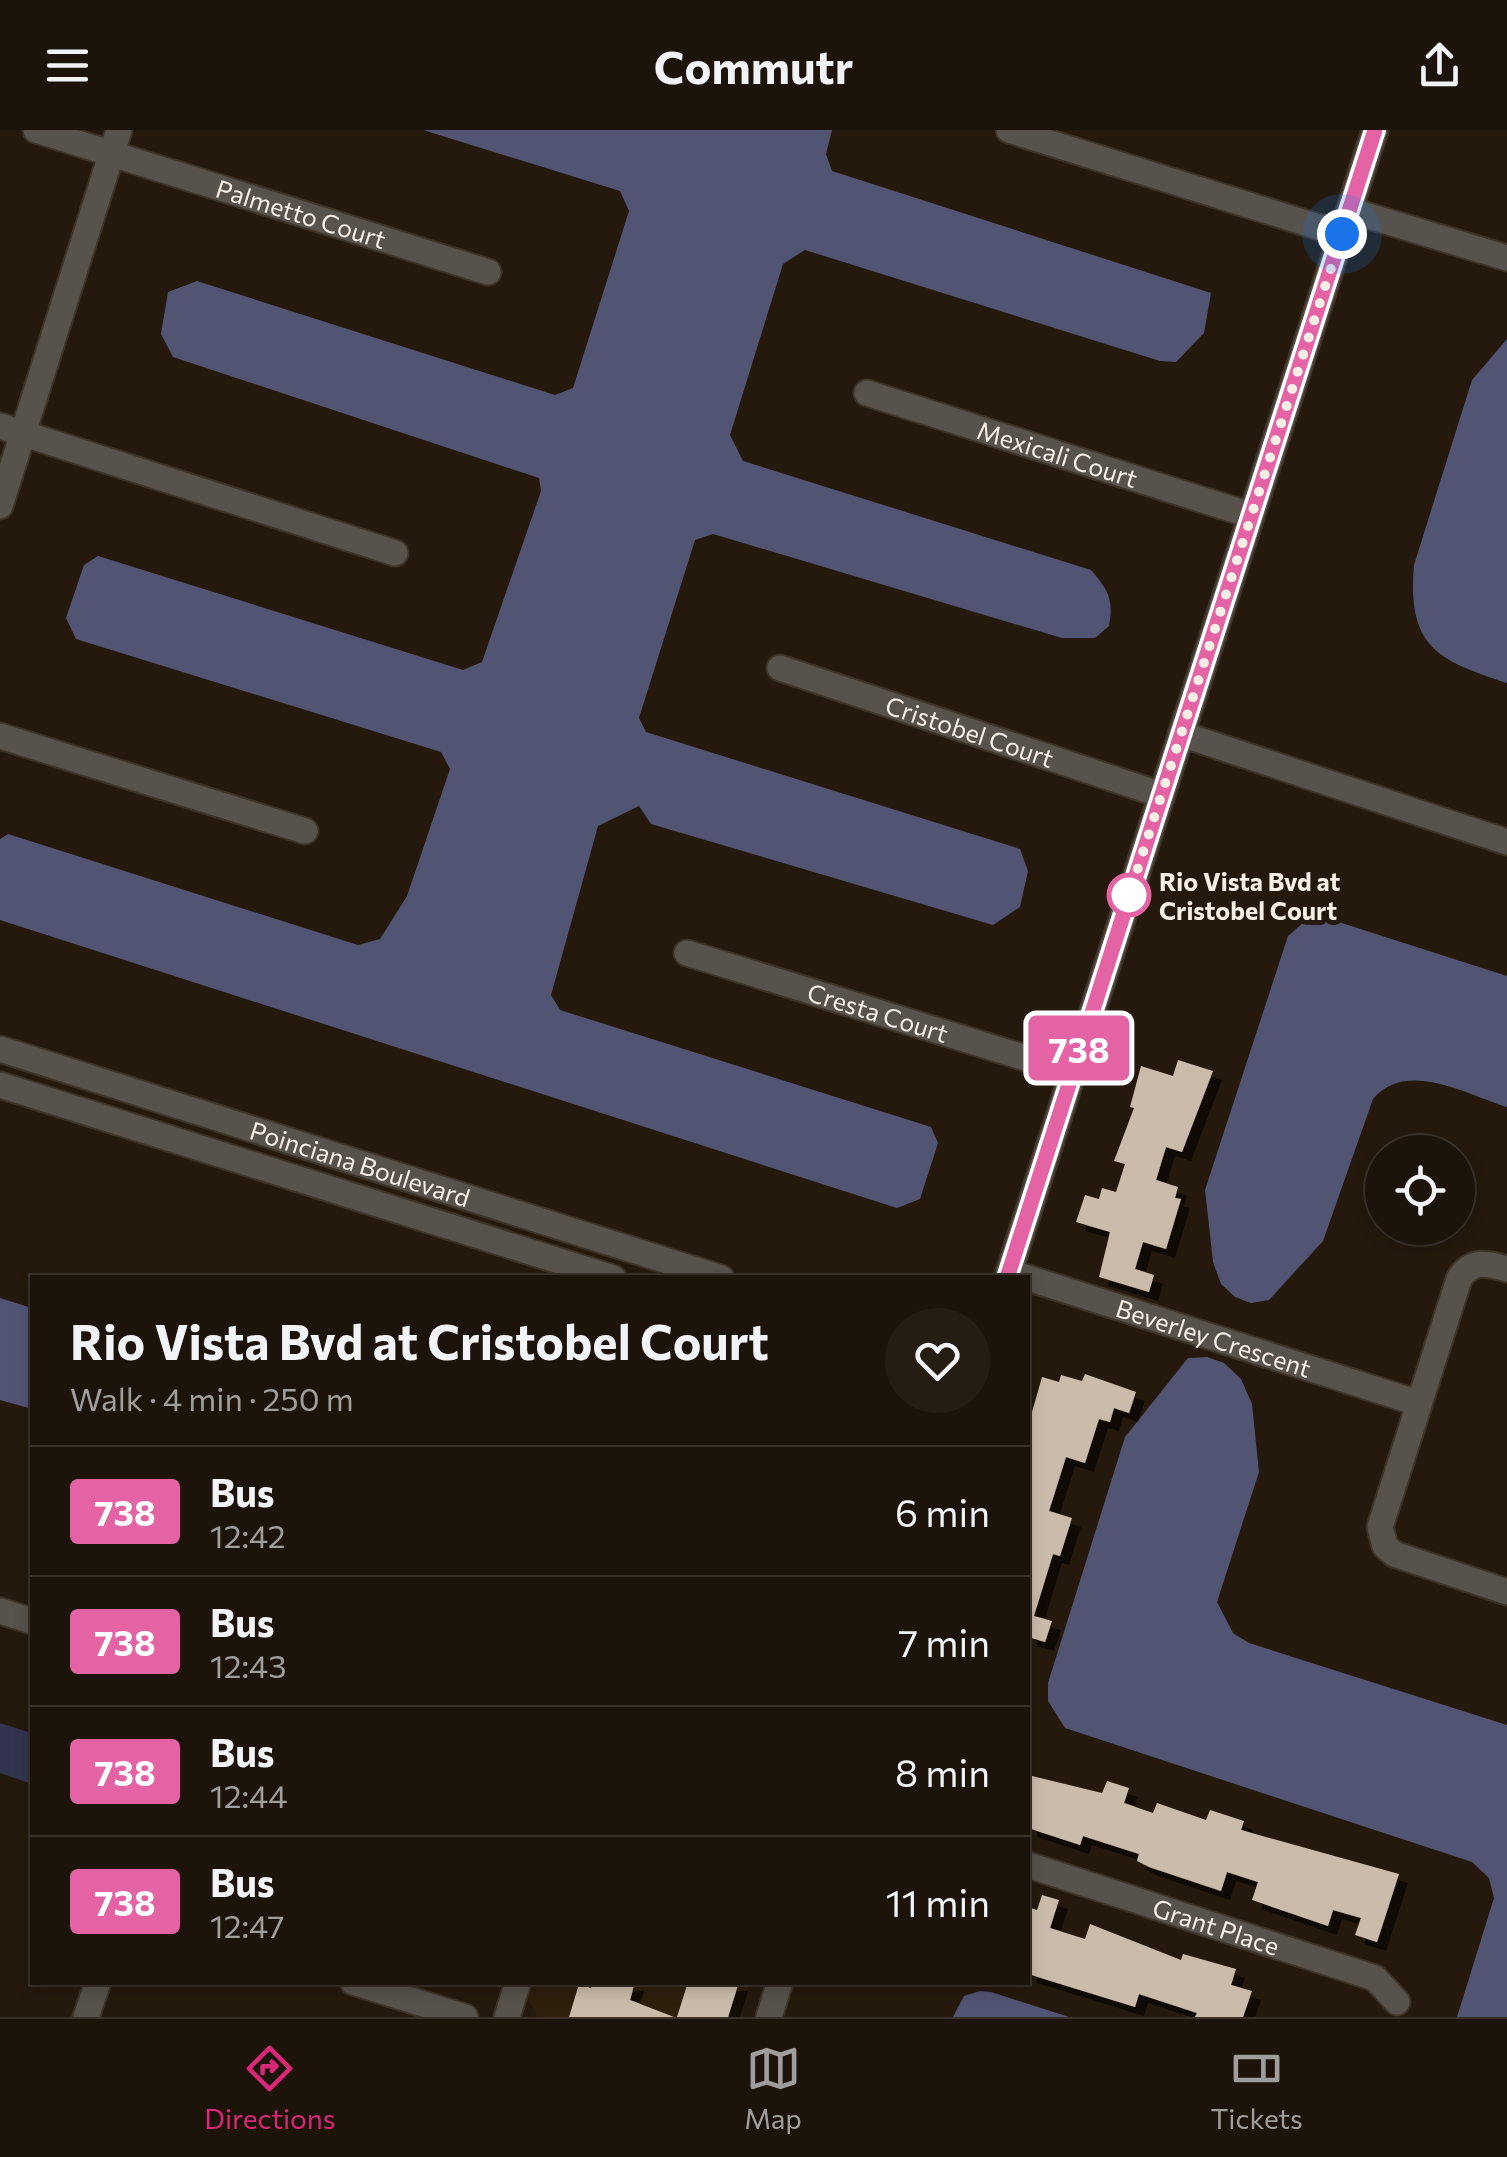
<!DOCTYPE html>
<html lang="en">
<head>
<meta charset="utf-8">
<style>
  :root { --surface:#1c130a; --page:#251c13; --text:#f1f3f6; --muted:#a09e9c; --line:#3a322b; --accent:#db2777 }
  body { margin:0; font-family:Commissioner,sans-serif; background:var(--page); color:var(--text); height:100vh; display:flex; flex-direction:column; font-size:38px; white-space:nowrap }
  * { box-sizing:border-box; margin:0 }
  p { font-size:32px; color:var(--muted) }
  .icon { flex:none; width:55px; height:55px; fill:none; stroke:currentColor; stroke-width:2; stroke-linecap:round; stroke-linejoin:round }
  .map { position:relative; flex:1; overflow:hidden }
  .panel { position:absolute; left:30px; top:1145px; width:1000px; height:710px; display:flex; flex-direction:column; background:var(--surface); border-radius:0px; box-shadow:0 5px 15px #0003,0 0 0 2px var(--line) }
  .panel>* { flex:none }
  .badge { padding:0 20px; border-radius:8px; font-size:35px; line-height:65px }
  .fabs { position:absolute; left:1365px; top:1005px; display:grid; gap:20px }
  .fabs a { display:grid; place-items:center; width:110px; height:110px; border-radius:50%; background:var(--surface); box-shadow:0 5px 15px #0003,0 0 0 2px var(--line); font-size:50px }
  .you { position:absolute; width:50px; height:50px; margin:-25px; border:8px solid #fff; border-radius:50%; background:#1a73e8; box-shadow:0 0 0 15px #1a73e833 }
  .map>.badge { position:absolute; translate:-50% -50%; box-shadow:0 0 0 5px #fff }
  .round { display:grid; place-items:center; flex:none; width:105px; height:105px; border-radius:52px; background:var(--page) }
  .overview { display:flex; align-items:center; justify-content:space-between; height:170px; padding:0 40px }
  h1 { font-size:48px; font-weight:700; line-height:75px }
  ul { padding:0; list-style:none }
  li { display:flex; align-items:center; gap:30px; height:130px; padding:0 40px; border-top:2px solid var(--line) }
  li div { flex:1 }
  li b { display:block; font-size:38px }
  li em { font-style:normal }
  li .badge { min-width:110px; font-weight:700; text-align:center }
  header { display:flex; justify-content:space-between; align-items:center; height:130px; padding:0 40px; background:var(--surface); font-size:45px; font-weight:700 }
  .menu { display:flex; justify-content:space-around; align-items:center; height:140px; border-top:2px solid var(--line); background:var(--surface); font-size:28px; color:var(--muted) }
  .menu a { display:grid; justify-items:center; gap:5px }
  .menu .current { color:var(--accent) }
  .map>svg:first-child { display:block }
</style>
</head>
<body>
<header><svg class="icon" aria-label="menu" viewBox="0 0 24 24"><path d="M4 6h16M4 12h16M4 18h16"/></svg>Commutr<svg class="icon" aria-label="share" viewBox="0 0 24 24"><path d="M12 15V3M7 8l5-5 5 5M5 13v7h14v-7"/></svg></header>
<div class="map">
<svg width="1507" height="1887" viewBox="0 0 1507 1887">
  <defs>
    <filter id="shadow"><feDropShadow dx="9" dy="9" stdDeviation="0" flood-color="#0009"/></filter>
  </defs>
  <rect width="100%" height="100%" fill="#25190d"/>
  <path fill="#2e1e0c" d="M 533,1853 L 749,1853 L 738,1887 L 537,1887 L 528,1869 Z"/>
  <path fill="#32344d" d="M 0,1593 L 32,1603 L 32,1654 L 0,1643 Z"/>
  <g fill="#525473">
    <path d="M 423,0 L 832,0 L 826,24 L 832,41 L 1211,163 L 1204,203 L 1176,232 L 1160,231 L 805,120 L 783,134 L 730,305 L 743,331 L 1091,440 C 1108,460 1114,469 1109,496 L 1095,508 L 1062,508 L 713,404 L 695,410 L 639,588 L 646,602 L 1020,719 L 1028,741 L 1020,777 L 993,795 L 651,694 L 639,676 L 598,696 L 551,865 L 560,880 L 931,997 L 938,1013 L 920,1069 L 897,1078 L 0,790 L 0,709 L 8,704 L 358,815 L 380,809 L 407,766 L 450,639 L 441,622 L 76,509 L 66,488 L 84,435 L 98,426 L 463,540 L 482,532 L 541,361 L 539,348 L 173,227 L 161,204 L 168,162 L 197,151 L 555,265 L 573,258 L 629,81 L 620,61 Z"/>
    <path d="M 1507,209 L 1507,553 C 1437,530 1407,517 1414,435 L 1472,250 Z"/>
    <path d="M 1323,787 L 1507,846 L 1507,977 C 1466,964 1406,929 1373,969 L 1323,1111 L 1269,1170 L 1251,1173 L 1235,1167 L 1221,1154 L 1213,1132 L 1205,1060 L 1288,806 L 1304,792 Z"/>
    <path d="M 0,1168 L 32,1178 L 32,1279 L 0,1270 Z"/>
    <path d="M 1207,1227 L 1224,1233 L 1241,1249 L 1252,1274 L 1259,1342 L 1217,1472 L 1233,1503 L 1249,1513 L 1507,1595 L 1507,1887 L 1457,1887 L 1494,1768 L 1489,1748 L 1472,1732 L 1065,1598 L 1048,1571 L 1048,1553 L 1125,1307 L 1188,1228 Z"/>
    <path d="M 980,1861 L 991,1862 L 1069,1887 L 953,1887 L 964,1866 Z"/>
  </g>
  <g fill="#cbbbab" filter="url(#shadow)">
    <path d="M 1178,930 L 1213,941 L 1182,1022 L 1166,1017 L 1156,1050 L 1178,1057 L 1175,1068 L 1181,1069 L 1166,1119 L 1143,1112 L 1135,1139 L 1154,1145 L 1149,1162 L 1099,1147 L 1110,1102 L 1076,1092 L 1085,1065 L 1099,1069 L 1102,1058 L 1116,1062 L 1125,1034 L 1114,1031 L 1134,978 L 1130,977 L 1141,936 L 1173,946 Z"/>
    <path d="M 1085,1244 L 1136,1262 L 1129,1283 L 1114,1278 L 1110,1292 L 1099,1289 L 1085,1333 L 1066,1327 L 1049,1381 L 1072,1388 L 1060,1426 L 1053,1424 L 1034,1486 L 1052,1491 L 1045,1512 L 1028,1507 L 1028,1296 L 1042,1247 L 1059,1252 L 1061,1245 L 1082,1251 Z"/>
    <path d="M 1028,1645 L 1102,1663 L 1107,1651 L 1129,1658 L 1124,1673 L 1153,1683 L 1157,1673 L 1206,1690 L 1210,1680 L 1244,1691 L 1241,1700 L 1399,1744 L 1377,1812 L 1355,1805 L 1361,1788 L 1333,1780 L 1328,1796 L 1252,1770 L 1258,1752 L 1227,1742 L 1221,1761 L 1149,1737 L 1137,1731 L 1139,1724 L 1083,1706 L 1080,1715 L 1028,1698 Z"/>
    <path d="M 1042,1765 L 1059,1770 L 1050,1798 L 1085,1809 L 1090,1794 L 1181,1830 L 1183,1824 L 1236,1839 L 1231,1855 L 1252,1861 L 1243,1887 L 1195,1887 L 1197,1883 L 1139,1864 L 1135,1877 L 1028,1844 L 1028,1777 L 1037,1780 Z"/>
    <path d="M 593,1852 L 635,1852 L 630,1870 L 674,1887 L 569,1887 L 579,1854 L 591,1858 Z"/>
    <path d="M 688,1852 L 739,1852 L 728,1887 L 677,1887 Z"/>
  </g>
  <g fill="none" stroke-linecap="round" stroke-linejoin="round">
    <defs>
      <g id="minor">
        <path id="s1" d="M 36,0 L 488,142"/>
        <path d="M 1009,0 L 1341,104"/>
        <path d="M 1349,80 L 1507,128"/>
        <path id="s2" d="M 867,263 L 1250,385"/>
        <path d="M 0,296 L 395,423"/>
        <path d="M 0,376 L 119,0"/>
        <path id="s3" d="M 780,538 L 1162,665"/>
        <path d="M 1181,604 L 1507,712"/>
        <path d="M 0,606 L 305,701"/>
        <path id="s4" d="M 687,823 L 1071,942"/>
        <path id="s5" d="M 0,919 L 721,1148"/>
        <path d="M 0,955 L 613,1148"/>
        <path d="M 1507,1139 C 1488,1133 1471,1129 1459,1149 L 1380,1397 L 1385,1416 L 1394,1424 L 1507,1462"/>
        <path id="s6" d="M 1009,1142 L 1418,1273"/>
        <path d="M 1007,1148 L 1375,0"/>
        <path d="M 0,1481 L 32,1491"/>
        <path id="s7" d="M 1028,1735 L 1375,1848 L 1397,1872"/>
        <path d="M 353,1852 L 465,1887"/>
        <path d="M 86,1887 L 98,1852"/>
        <path d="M 507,1887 L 518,1852"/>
        <path d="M 769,1887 L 780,1852"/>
      </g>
    </defs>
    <use href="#minor" stroke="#3e3327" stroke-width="29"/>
    <use href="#minor" stroke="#58524c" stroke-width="25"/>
  </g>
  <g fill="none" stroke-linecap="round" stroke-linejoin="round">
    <defs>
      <path id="line" d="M 1007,1148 L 1375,0"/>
    </defs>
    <use href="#line" stroke="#fff" stroke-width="22"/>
    <use href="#line" stroke="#e463a4" stroke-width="15"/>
    <path stroke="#f7eee6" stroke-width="10" stroke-dasharray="0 18" d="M 1129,765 L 1128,769 L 1342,104"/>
  </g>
  <circle fill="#fff" stroke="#e463a4" stroke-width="5" cx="1129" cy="765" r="20"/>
  <g text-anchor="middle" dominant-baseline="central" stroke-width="10" stroke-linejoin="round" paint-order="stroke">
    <g font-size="25" fill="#f7eee6" stroke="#25190d">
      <text stroke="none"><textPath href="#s1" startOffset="278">Palmetto Court</textPath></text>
      <text stroke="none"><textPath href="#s2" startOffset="200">Mexicali Court</textPath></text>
      <text stroke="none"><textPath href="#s3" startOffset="200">Cristobel Court</textPath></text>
      <text stroke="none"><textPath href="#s4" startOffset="200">Cresta Court</textPath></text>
      <text stroke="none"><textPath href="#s5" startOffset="378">Poinciana Boulevard</textPath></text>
      <text stroke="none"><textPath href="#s6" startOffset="215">Beverley Crescent</textPath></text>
      <text stroke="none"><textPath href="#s7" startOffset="198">Grant Place</textPath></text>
    </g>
    <g font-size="25" font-weight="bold" fill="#f7eee6" stroke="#25190d" text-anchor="start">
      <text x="1159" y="751">Rio Vista Bvd at<tspan x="1159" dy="29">Cristobel Court</tspan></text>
    </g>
  </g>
</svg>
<div class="fabs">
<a><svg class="icon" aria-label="locate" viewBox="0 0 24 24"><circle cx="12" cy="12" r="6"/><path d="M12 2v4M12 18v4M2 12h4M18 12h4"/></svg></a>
</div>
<div class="you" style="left:1342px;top:104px"></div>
<b class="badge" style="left:1079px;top:918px;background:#e463a4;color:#fff">738</b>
<section class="panel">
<div class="overview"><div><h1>Rio Vista Bvd at Cristobel Court</h1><p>Walk · 4 min · 250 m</p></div><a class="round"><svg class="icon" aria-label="heart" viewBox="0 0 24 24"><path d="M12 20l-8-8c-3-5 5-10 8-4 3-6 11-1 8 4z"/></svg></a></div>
<ul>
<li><span class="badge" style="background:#e463a4;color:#fff">738</span><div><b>Bus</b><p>12:42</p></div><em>6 min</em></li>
<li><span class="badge" style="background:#e463a4;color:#fff">738</span><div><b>Bus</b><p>12:43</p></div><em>7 min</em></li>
<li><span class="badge" style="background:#e463a4;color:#fff">738</span><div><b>Bus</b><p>12:44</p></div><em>8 min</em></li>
<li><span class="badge" style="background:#e463a4;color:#fff">738</span><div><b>Bus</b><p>12:47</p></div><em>11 min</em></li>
</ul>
</section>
</div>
<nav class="menu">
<a class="current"><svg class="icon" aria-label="directions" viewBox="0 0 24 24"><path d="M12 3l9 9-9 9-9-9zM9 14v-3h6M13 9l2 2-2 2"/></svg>Directions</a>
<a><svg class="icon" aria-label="map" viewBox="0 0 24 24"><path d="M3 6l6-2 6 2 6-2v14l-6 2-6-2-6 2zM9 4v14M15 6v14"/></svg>Map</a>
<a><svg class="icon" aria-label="tickets" viewBox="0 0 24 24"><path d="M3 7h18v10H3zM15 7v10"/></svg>Tickets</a>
</nav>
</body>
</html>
